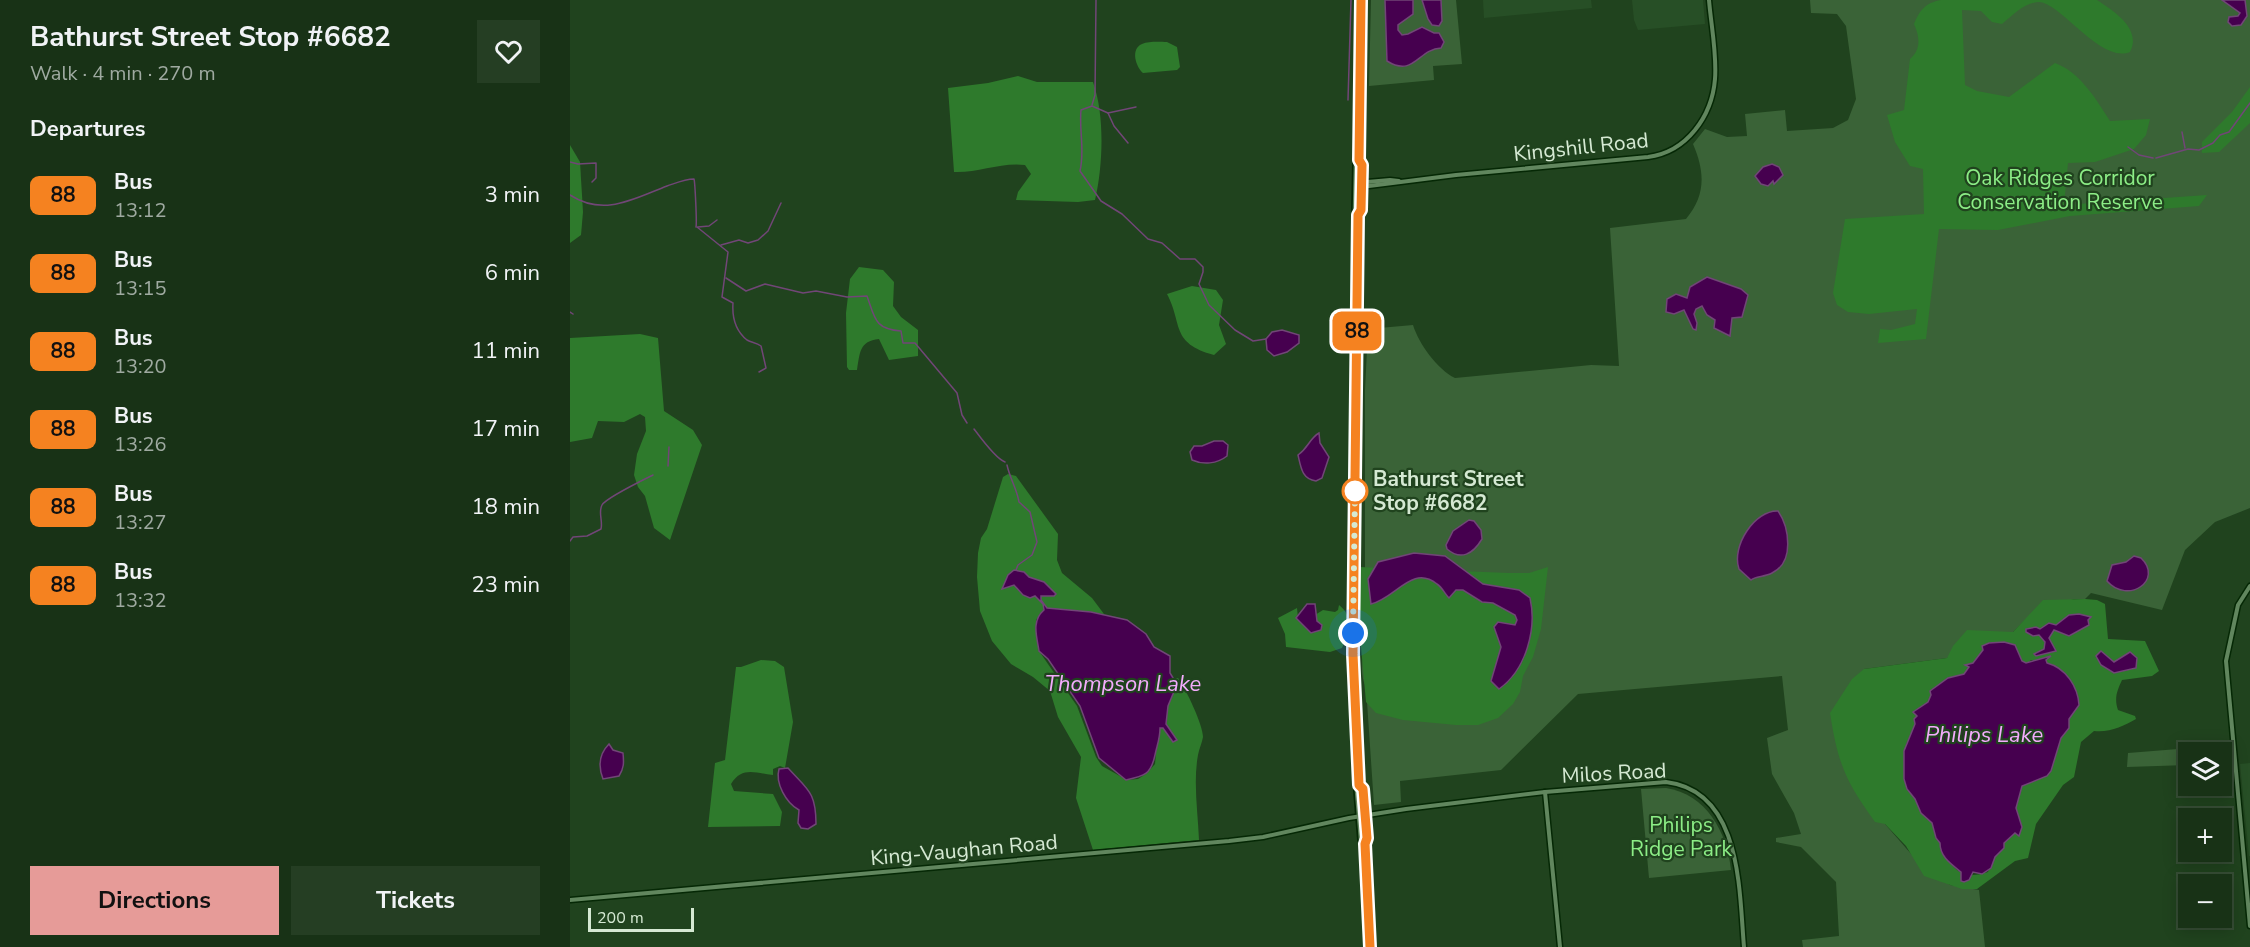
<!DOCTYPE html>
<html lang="en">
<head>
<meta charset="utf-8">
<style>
  :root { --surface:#183216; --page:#253e23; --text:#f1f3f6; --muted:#9faaa1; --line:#364d35; --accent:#e69b98 }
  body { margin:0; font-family:"Nunito Sans",sans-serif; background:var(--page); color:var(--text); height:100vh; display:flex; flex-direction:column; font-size:22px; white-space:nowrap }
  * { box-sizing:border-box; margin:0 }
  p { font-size:20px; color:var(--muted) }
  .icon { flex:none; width:33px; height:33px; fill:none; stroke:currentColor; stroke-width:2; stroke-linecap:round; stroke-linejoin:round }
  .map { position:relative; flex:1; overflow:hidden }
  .side { display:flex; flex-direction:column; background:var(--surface); width:570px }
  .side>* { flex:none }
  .badge { padding:0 12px; border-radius:9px; font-size:21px; line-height:39px }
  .tools { position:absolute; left:1608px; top:742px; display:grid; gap:12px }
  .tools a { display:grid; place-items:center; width:54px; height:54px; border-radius:0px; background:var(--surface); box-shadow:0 3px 15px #0003,0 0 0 2px var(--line); font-size:30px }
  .scale { position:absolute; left:18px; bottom:15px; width:106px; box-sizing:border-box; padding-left:6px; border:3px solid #d5e9d3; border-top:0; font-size:16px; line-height:21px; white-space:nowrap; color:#d5e9d3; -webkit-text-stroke:4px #20431e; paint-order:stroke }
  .you { position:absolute; width:30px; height:30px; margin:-15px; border:4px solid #fff; border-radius:50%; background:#1a73e8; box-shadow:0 0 0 9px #1a73e833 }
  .map>.badge { position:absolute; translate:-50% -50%; box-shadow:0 0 0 3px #fff }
  h2 { padding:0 30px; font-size:22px; line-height:54px }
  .round { display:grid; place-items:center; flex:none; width:63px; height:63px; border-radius:0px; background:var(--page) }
  .headline { display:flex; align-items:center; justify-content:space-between; height:102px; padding:0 30px }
  h1 { font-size:28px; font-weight:700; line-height:45px }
  .cta { display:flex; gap:12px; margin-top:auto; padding:12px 30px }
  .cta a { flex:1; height:69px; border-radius:0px; background:var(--accent); color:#111; font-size:24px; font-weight:700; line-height:69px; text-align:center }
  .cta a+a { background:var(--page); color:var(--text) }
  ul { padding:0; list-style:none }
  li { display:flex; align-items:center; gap:18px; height:78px; padding:0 30px }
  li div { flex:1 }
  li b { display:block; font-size:22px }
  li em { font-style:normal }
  li .badge { min-width:66px; font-weight:700; text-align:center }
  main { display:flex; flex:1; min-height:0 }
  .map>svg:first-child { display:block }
</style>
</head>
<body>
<main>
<section class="side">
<div class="headline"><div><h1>Bathurst Street Stop #6682</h1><p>Walk · 4 min · 270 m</p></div><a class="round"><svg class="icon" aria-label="heart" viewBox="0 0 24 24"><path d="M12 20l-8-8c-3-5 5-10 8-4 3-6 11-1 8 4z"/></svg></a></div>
<h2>Departures</h2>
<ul>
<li><span class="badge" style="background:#f58220;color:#111">88</span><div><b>Bus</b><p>13:12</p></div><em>3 min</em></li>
<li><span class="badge" style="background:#f58220;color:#111">88</span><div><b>Bus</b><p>13:15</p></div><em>6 min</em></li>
<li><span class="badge" style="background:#f58220;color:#111">88</span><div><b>Bus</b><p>13:20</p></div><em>11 min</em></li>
<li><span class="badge" style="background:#f58220;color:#111">88</span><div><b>Bus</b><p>13:26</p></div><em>17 min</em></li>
<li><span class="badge" style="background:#f58220;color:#111">88</span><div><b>Bus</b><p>13:27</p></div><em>18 min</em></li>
<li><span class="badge" style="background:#f58220;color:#111">88</span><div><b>Bus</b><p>13:32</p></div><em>23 min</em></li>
</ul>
<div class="cta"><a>Directions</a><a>Tickets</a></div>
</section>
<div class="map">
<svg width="1680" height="947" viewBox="0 0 1680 947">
  <rect width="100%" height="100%" fill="#20431e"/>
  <g fill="#274f26">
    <path d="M 913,0 L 1021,0 L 1022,8 L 914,18 Z"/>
    <path d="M 1062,0 L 1133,0 L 1135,24 L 1068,30 L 1064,20 Z"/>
    <path d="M 1680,763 L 1680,856 L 1679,856 L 1670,764 Z"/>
  </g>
  <g fill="#3a6337">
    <path d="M 801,0 L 886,0 L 892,64 L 863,66 L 864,80 L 799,86 Z"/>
    <path d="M 1240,0 L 1680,0 L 1680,508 L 1645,522 L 1615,550 L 1592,610 L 1521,593 L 1515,599 L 1504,599 L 1461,614 L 1443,632 L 1414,632 L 1377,658 L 1294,669 L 1315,824 L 1342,855 L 1380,885 L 1409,890 L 1415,947 L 1233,947 L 1232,940 L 1269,936 L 1266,882 L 1231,847 L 1206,842 L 1206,838 L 1231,834 L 1224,813 L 1202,774 L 1197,738 L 1218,730 L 1212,676 L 1008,694 L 931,770 L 830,781 L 831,802 L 804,805 L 796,687 C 789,674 793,657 795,642 L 795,390 L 798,329 L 843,325 C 849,344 867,369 885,378 L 1021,365 L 1049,366 L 1040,228 L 1116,219 C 1136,195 1135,172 1123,144 L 1135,129 L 1157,137 L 1177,136 L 1175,114 L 1215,110 L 1217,131 L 1263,128 L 1278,120 L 1286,99 L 1276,26 L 1267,14 L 1241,13 Z"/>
    <path d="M 1658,745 L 1659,764 L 1652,764 L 1652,753 L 1618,753 L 1618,765 L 1557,767 L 1558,753 Z"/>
    <path d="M 1096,788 C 1136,794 1157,832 1161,870 L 1079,878 L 1071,789 Z"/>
  </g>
  <g fill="#2e7a2c" fill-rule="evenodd">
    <path d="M 1371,0 L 1527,0 C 1544,11 1572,29 1560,52 C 1530,64 1490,1 1468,2 C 1454,3 1442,16 1432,24 L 1422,22 L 1411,11 L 1392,10 L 1395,85 L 1407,91 L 1439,97 L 1485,63 C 1510,72 1526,99 1540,121 L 1580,119 L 1576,135 L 1564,149 L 1525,162 L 1498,163 L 1494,205 L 1637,195 L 1629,206 L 1500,216 L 1428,230 L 1369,229 L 1356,339 L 1308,343 L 1310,329 L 1321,330 L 1345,324 L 1347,309 L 1299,314 L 1278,312 L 1267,305 L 1263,293 L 1275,219 L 1354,214 L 1353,169 L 1340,166 L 1325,142 L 1317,115 L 1334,110 L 1340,59 C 1351,50 1350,37 1344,24 C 1350,10 1355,3 1371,0 Z"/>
    <path d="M 597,42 L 607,47 L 610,67 L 607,70 L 573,73 C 566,67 560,49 572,44 C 579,41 590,42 597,42 Z"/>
    <path d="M 448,76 L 467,82 L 523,82 C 535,115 533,166 525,200 L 508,202 L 446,200 L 448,192 L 461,174 L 455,165 C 431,162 408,173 384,172 L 378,88 L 418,83 Z"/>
    <path d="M 1680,87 L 1680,123 L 1649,152 L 1632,153 L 1632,142 L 1662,112 Z"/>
    <path d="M 0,145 L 10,162 L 13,212 L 11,235 L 0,243 Z"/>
    <path d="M 289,267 L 313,270 L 324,282 L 323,306 L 331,317 L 348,330 L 348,356 L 319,360 L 309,339 C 289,341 290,353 287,370 L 279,370 L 277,367 L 276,313 L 280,279 Z"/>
    <path d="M 622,286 L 646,290 L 653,300 L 649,325 L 656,344 L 644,355 C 600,343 613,324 597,294 Z"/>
    <path d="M 70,334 L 88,338 L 94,411 L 123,430 L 132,445 L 100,540 L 84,528 L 75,496 L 68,487 L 64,475 L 67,454 L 76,431 L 75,417 L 70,414 L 54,422 L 28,421 L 22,438 L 0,442 L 0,338 Z"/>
    <path d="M 438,474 L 446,476 L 488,534 L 487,560 L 492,573 L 522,598 L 534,614 L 484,610 L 472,612 L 466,620 L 469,651 L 507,706 L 526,757 L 532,766 L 557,780 L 568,779 L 577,773 L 585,764 L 588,730 L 595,721 L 595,707 L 604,689 L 605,682 L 603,678 L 608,678 C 616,689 633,725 633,737 C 632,743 629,749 628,755 C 623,782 628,813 629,840 L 523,850 L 506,798 L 511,757 L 488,717 L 480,691 L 463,677 L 441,664 L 422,641 L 410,611 L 407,577 L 408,553 L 411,538 L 417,529 L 433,477 Z"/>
    <path d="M 789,567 L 939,573 L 959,573 L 978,567 L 971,629 L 963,657 L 953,676 L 950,692 L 943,704 L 928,718 L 908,725 L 886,725 L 833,720 L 806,713 L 796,702 L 789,625 Z"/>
    <path d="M 1515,599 L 1527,600 L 1535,604 L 1538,639 L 1575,641 L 1589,671 L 1582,676 L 1552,680 C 1547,691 1544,698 1548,710 L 1565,716 L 1566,719 C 1554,726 1539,733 1524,731 L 1511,742 L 1504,777 L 1493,785 L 1466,824 L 1458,858 L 1445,861 L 1407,889 L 1392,889 L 1354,876 L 1336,846 L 1315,824 L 1305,822 C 1275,780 1268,764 1260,713 L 1282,679 L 1294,669 L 1377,658 L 1383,646 L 1397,630 L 1443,632 L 1473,600 ZM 1461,660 L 1477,663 L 1489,671 L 1418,872 C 1379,885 1377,852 1364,827 C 1356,812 1347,796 1335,784 L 1338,767 L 1336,744 L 1350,720 L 1400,670 L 1456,665 Z"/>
    <path d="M 769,605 C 784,616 779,634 772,648 L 760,652 L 716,647 L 715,634 L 708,618 L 727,608 L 728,618 L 745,615 L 753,610 L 765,612 L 768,610 Z"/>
    <path d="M 191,660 L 205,661 L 214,667 L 223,722 L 215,768 L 210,766 L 203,769 L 203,775 C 185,773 172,766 161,784 L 164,791 L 203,794 L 212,812 L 210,826 L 138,827 L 145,763 L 155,760 L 166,667 L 171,667 Z"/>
  </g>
  <g fill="#46004f" stroke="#714677" stroke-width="1.5">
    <path d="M 815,0 L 843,0 L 843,14 L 828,25 L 828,30 L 832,35 L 838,34 L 852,27 L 864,33 L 869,33 L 874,42 L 871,48 C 848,49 844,78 817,61 Z"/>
    <path d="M 852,0 L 871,0 L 872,21 L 869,26 L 862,25 L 858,19 Z"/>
    <path d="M 1652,0 L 1675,0 L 1677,16 L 1671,25 L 1662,26 L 1658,22 L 1659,17 L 1668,16 L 1670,13 Z"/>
    <path d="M 1202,164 L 1209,167 L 1213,175 L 1204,184 L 1203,181 L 1198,186 L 1191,184 L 1185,176 L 1193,167 Z"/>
    <path d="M 1137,277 L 1171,289 L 1178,295 L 1172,317 L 1162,318 L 1160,336 L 1144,328 L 1145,320 L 1137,315 L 1132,306 L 1126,309 L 1124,314 L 1127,323 L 1126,330 L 1123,329 L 1114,310 L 1104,314 L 1096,312 L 1097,299 L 1106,294 L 1117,298 L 1120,287 Z"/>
    <path d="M 712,330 L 729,335 L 729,343 L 717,352 L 704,356 L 697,350 L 696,339 L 702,332 Z"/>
    <path d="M 749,433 L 750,443 L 759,457 L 752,478 L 746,481 C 732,479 731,468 728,455 C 739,447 739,439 749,433 Z"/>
    <path d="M 644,441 L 653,441 L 658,445 L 657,456 C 647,464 633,465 622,460 L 620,452 L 624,446 L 632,446 Z"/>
    <path d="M 1208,511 C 1219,527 1225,562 1202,573 C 1195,577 1185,576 1181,580 L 1169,569 C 1161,546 1185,510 1208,511 Z"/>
    <path d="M 899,520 L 904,521 L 911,530 L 912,539 C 903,554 891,561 877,549 L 876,545 L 883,531 Z"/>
    <path d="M 844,553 L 875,556 L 913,584 L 949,590 L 960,598 C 967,629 956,670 929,689 L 921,681 L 931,647 L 924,627 L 928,622 L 945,625 L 947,620 L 945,615 L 923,603 L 912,602 L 893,590 L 886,590 L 879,598 C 875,594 872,587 867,584 C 842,564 826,598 801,604 L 798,579 L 808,562 Z"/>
    <path d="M 1564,556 L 1571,558 C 1594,580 1558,605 1537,581 L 1542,565 L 1556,562 Z"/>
    <path d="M 444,570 L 454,572 L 459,577 L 474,582 L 486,594 L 484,596 L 471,596 L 471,600 L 477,608 L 521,612 L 557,620 L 576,634 L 584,647 L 600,656 L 600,673 L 605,681 L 605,689 L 598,706 L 596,724 L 607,740 L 603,742 L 593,728 L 590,728 C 590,739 587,745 585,755 C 581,774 575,776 556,780 L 529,758 L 510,706 L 478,659 L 469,651 C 467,637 461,621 474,610 L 473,604 L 465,596 L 460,598 L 453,595 L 444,585 L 432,589 L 438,575 Z"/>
    <path d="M 737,604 L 745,604 L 747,621 L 752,625 L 751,630 L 741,633 L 726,618 Z"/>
    <path d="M 1509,614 L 1521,617 L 1518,620 L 1519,625 L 1499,636 L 1484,630 L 1479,638 L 1486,651 L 1466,656 L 1464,654 L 1474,649 L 1475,642 L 1469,635 L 1463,636 L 1456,632 L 1456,629 L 1466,627 L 1470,629 L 1479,623 L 1486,625 L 1499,615 Z"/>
    <path d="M 1434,642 L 1445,645 L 1452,661 L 1456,663 L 1481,656 L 1476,660 L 1477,663 C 1496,668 1508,687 1509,705 L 1499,719 L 1499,728 L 1491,738 L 1481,771 L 1477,776 L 1452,786 L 1446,808 L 1452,827 L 1449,836 L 1445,833 L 1434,843 L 1434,848 L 1425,857 L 1421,868 L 1412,874 L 1403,872 L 1399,880 L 1394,882 L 1391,881 L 1391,872 C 1381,864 1370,857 1370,843 L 1366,838 L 1362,823 L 1351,813 L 1345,799 L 1337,789 L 1334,779 L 1334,751 L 1345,724 L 1344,719 L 1347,716 L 1343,712 L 1358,702 L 1361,695 L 1360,691 L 1378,678 L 1394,674 L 1399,667 L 1395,665 L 1403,663 L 1413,650 L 1412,646 L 1419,643 Z"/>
    <path d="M 1531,651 L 1544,662 L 1560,652 L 1567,658 L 1566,668 L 1544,673 L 1531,665 L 1526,656 Z"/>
    <path d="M 39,744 L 43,750 L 53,753 C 54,763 54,768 49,776 L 33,779 C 28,766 29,754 39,744 Z"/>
    <path d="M 218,768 C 238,790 246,792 246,824 L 238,829 L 231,828 L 228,823 L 229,810 C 216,803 205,783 209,769 Z"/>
  </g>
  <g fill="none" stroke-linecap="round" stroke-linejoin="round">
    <g stroke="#714677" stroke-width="1.5">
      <path d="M 778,100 L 781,0"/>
      <path d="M 522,105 L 525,95 L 526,0"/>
      <path d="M 538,113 L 566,107"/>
      <path d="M 1612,132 L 1615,148"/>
      <path d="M 558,143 L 544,126 L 538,113 L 522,106 L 511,110 C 509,131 515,150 510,171 L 531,201 L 552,214 L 578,239 L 592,243 L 610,259 L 625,259 L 633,267 L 633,272 L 629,284 L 639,305 L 665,330 L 683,341 L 696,339"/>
      <path d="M 1558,147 L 1569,155 L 1583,158"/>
      <path d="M 1586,158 L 1618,149 L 1629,150 L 1643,143 L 1650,135 L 1659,132 L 1680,103"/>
      <path d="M 0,162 L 8,164 L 26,163 L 26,178 L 22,182"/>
      <path d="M 0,195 C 34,217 63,199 97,186 C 106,183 115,179 124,179 C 125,182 127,223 126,227"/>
      <path d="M 127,227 L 158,252 L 152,297 L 163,303 C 162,317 166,331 177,340 C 182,343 186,342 191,346 L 196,368 L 189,372"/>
      <path d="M 128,227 L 139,226 L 147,220"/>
      <path d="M 151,245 L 169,240 L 178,243 L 188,240 L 198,231 L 211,203"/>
      <path d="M 156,278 L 176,291 L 195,284 L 233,293 L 246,291 L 277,297 L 297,296 C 305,318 304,329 331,331 L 333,343 L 345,343 L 387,393 L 392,415 L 397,423"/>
      <path d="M 0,312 L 3,314"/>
      <path d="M 404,429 C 410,437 426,459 435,462"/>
      <path d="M 437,465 C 440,479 447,489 449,502 L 460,512 L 467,542 L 462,555 L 448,565 L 446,570"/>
      <path d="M 98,466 L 99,447"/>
      <path d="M 0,541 L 3,537 L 17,536 L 31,529 C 33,521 28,512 32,505 C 36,498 75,479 83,475"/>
    </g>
    <defs>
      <g id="tertiary">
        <path d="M 786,183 L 820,180 L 829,181"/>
        <path d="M 791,187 L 886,175 L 1078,157 C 1117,152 1142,116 1145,79 C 1147,53 1141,25 1139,0"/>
        <path d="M 1680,586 L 1668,605 L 1656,661 L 1680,926"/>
        <path d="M 975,792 L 990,947"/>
        <path d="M 0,900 L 659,841 L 693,837 L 779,818 L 836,809 L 975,792 L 1096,782 C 1172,791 1169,890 1174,947"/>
      </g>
      <g id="secondary">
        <path d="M 789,160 L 792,165 L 791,210 L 788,215 L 783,654 L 789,785 L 787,791 L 791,840 L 795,844"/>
        <path d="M 788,215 L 785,210 L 786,164 L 789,160 L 791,0"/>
        <path d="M 789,785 L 793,789 L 797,838 L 795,844 L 801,947"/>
      </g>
    </defs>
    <use href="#tertiary" stroke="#052805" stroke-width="7"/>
    <use href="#secondary" stroke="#052805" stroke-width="8"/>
    <use href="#tertiary" stroke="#61865e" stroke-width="4"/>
    <use href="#secondary" stroke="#61865e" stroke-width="4.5"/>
  </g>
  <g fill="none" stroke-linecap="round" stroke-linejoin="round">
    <defs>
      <path id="line" d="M 791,0 L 789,160 L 792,165 L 791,210 L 788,215 L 783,654 L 789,785 L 793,789 L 797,838 L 795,844 L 800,947"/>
    </defs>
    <use href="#line" stroke="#fff" stroke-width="14"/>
    <use href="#line" stroke="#f58220" stroke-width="9"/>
    <path stroke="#d5e9d3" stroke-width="6" stroke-dasharray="0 10.8" d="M 783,633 L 785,491"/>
  </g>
  <circle fill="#fff" stroke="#f58220" stroke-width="3" cx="785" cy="491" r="12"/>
  <g text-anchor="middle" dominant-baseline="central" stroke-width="4.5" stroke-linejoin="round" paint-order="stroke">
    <g font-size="21" fill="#d5e9d3" stroke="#20431e">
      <text transform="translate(1011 147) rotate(-6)">Kingshill Road</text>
      <text transform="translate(1044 773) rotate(-3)">Milos Road</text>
      <text transform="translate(394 850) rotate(-5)">King-Vaughan Road</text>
    </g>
    <g font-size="21" fill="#8ced86" stroke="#20431e">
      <text x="1490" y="178">Oak Ridges Corridor<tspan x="1490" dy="24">Conservation Reserve</tspan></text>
      <text x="1111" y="825">Philips<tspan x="1111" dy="24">Ridge Park</tspan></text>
    </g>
    <g font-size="21" font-weight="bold" fill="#d5e9d3" stroke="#20431e" text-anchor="start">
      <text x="803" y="479">Bathurst Street<tspan x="803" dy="24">Stop #6682</tspan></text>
    </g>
    <g font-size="22" font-style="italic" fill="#f3acfc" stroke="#20431e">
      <text x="553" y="684">Thompson Lake</text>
      <text x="1414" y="735">Philips Lake</text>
    </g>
  </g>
</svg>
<div class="tools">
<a><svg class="icon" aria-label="layers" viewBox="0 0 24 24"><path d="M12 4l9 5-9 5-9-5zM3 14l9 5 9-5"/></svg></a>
<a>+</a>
<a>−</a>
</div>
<div class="scale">200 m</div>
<div class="you" style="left:783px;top:633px"></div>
<b class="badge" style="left:787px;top:331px;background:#f58220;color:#111">88</b>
</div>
</main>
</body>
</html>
